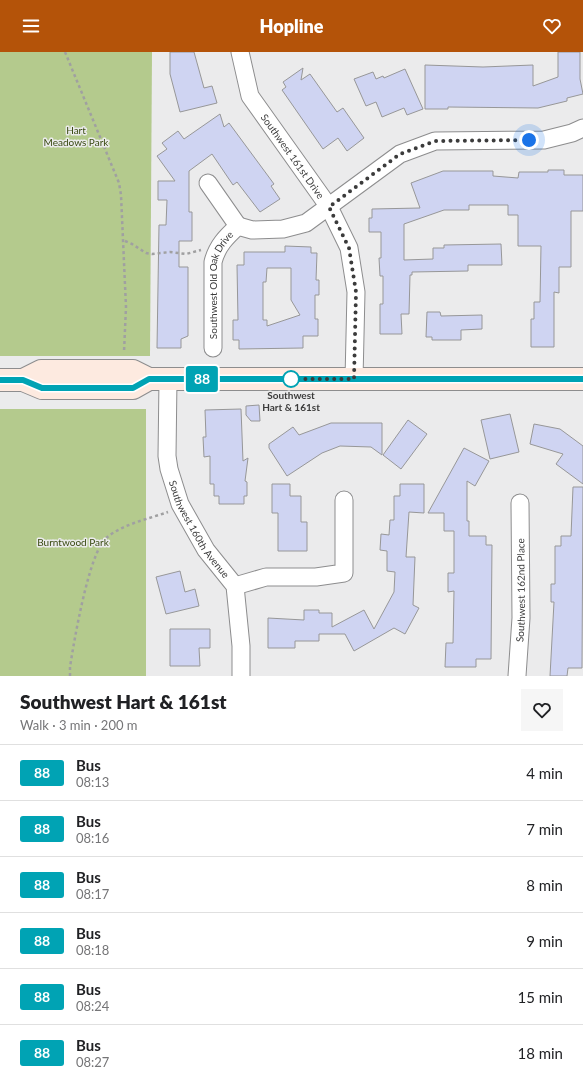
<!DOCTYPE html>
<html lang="en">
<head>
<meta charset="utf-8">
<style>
  :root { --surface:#fff; --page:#f6f6f6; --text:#202124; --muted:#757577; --line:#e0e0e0; --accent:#b45309 }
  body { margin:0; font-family:Lato,sans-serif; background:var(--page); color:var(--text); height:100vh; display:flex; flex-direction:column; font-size:15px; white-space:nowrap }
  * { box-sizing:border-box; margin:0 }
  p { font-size:13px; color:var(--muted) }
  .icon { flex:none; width:22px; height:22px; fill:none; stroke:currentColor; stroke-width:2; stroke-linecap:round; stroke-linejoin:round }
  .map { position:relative; height:624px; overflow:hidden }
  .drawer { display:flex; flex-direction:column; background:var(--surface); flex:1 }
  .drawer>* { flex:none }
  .badge { padding:0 8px; border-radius:3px; font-size:14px; line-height:26px }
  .you { position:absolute; width:20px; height:20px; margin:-10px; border:3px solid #fff; border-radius:50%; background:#1a73e8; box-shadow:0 0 0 6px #1a73e833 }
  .map>.badge { position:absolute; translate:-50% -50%; box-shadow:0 0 0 2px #fff }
  .round { display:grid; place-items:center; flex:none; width:42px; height:42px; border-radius:0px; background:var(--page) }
  .headline { display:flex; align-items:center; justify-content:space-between; height:68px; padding:0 20px }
  h1 { font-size:19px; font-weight:800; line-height:30px }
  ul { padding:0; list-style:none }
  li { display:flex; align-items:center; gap:12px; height:56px; padding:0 20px; border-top:1px solid var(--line) }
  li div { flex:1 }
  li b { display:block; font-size:15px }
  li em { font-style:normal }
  li .badge { min-width:44px; font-weight:700; text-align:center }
  header { display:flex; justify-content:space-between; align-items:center; height:52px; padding:0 20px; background:var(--accent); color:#fff; font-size:18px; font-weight:800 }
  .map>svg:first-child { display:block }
</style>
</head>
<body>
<header><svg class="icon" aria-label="menu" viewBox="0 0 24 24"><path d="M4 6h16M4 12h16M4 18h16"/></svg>Hopline<svg class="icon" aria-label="heart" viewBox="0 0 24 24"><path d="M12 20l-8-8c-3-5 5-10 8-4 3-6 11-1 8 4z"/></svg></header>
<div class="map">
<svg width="583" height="624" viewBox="0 0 583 624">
  <rect width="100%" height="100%" fill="#ebebec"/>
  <g fill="#b4ca8d">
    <path d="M 0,0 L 152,0 L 150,304 L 0,304 Z"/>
    <rect x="0" y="357" width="146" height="267"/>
  </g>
  <g fill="#cfd4f2" stroke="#979798" fill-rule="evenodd">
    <path d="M 170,0 L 194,0 L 204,36 L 212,34 L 217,51 L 180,60 L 170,22 Z"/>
    <path d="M 558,0 L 580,0 L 580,27 L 583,42 L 567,46 L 567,49 L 538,56 L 448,55 L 448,57 L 425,57 L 425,13 L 483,15 L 533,13 L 533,34 L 558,25 Z"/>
    <path d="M 303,16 L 301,28 L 310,22 L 337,60 L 343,56 L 364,86 L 347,99 L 338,86 L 323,97 L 282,38 L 286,35 L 283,30 Z"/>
    <path d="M 405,17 L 423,57 L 407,63 L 404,56 L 382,65 L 376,50 L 366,54 L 354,27 L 373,20 L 376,27 L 383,24 L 384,26 Z"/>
    <path d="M 220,62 L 224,75 L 229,71 L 274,132 L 271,134 L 280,147 L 260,160 L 237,130 L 233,133 L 212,102 L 189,119 L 189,160 L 192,160 L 192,189 L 179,189 L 179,215 L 188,215 L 188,284 L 181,287 L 181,296 L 157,296 L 159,173 L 166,173 L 167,148 L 158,148 L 158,129 L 175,129 L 157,104 L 167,97 L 162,91 L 178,79 L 184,87 Z"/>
    <path d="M 548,118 L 564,118 L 564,123 L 583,123 L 583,159 L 571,159 L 571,215 L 559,215 L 559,241 L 554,240 L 554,295 L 531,295 L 531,267 L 534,267 L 534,250 L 540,250 L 541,194 L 518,194 L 518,163 L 508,163 L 508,153 L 469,153 L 469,158 L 444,158 L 404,172 L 404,208 L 433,207 L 433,196 L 444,196 L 444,193 L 501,192 L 502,213 L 468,213 L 468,219 L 412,220 L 412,223 L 410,223 L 409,262 L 401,262 L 402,282 L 380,282 L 380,252 L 383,252 L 383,224 L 380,224 L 379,206 L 381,206 L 381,180 L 369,180 L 369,166 L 372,166 L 372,157 L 420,156 L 411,131 L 443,119 L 493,119 L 493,124 L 518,126 L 519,120 L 548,120 Z"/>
    <path d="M 285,194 L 311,195 L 311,201 L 317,201 L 316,228 L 319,228 L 319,243 L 315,243 L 315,267 L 318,267 L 318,284 L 303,284 L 303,296 L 239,297 L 239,288 L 233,288 L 233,268 L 238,268 L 237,213 L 244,213 L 244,200 L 285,200 ZM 267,216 L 291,216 L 291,248 L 300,263 L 267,274 L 267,268 L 263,268 L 263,230 L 266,230 Z"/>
    <path d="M 427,260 L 440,260 L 441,264 L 482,263 L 482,277 L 461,278 L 461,288 L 432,288 L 432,285 L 426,285 Z"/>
    <path d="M 259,353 L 260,369 L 251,369 L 246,363 L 246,354 Z"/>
    <path d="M 241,357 L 243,409 L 248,406 L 245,429 L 247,430 L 247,444 L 244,444 L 244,452 L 219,452 L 219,444 L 214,444 L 214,432 L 210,432 L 210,404 L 204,405 L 203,385 L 206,385 L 205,358 Z"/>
    <path d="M 510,362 L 519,400 L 490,407 L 481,368 Z"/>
    <path d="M 408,368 L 427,382 L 401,417 L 383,403 Z"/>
    <path d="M 331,371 L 382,371 L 382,403 L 371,395 L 340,394 L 322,401 L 287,424 L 269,396 L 269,392 L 293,375 L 299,383 Z"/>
    <path d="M 534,372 L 560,377 L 583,394 L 583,432 L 556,412 L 563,402 L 530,392 Z"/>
    <path d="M 464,396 L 489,409 L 475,434 L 467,429 L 467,469 L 469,469 L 469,484 L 486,484 L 486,493 L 492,493 L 491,607 L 476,607 L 476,615 L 445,615 L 446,591 L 453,591 L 454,539 L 448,540 L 448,521 L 454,521 L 454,479 L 444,479 L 444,461 L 428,461 Z"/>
    <path d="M 272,432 L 290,432 L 290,444 L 301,444 L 301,470 L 307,470 L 307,499 L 278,499 L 278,461 L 272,461 Z"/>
    <path d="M 400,432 L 424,432 L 424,461 L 409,460 L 406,505 L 415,505 L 413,553 L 419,556 L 405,582 L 394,576 L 354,599 L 345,582 L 319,582 L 319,589 L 295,589 L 295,596 L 268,596 L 268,566 L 304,568 L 304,558 L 319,558 L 319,561 L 332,561 L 332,575 L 364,558 L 374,577 L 394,540 L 395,520 L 387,519 L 387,499 L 380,498 L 381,482 L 389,483 L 390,468 L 394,468 L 394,444 L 400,444 Z"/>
    <path d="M 573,435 L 583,435 L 582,616 L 568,616 L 567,624 L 550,624 L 554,550 L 551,550 L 551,532 L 555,532 L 555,494 L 561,494 L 561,484 L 571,484 Z"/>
    <path d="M 180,519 L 185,540 L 195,537 L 199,554 L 166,562 L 156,525 Z"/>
    <path d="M 170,577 L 210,577 L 210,596 L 199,596 L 200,614 L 170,614 Z"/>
  </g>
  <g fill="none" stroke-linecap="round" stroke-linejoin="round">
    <defs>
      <g id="minor">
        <path id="s1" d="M 240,0 L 250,44 L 329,155 L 349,196 L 356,240 L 354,327"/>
        <path d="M 208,131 L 238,174"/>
        <path id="s2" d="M 213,296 L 213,210 C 217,194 226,185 238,174 L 252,178 L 283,177 L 306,171 L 400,102 L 435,89 L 544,88 L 572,81 L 583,76"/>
        <path id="s3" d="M 168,327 L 167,404 L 169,417 L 180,452 L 206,498 L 235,534 L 241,594 L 241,624"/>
        <path d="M 235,534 L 266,525 L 316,525 L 344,521 L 344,448"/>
        <path id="s4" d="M 517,624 L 521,566 L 520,451"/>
      </g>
      <g id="secondary">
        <path d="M 0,328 L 23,328 L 42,336 L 133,336 L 149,327"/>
        <path d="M 23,328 L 41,319 L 133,319 L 149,327 L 583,327"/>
      </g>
    </defs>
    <use href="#minor" stroke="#8d8d8e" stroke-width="19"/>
    <use href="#secondary" stroke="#8d8d8e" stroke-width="24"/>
    <g stroke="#a0a0a1" stroke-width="2.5" stroke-dasharray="3 3" stroke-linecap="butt">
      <path d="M 65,0 L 119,131 L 121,143 L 126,255 L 124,300"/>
      <path d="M 125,189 L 132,192 L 146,201 L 152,202 L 170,200 L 186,202 L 201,198"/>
      <path d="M 70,624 L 70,615 C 74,589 89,501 106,486 C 123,472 148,467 168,460"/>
    </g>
    <use href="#minor" stroke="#fff" stroke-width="17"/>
    <use href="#secondary" stroke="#fdeae0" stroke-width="22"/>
  </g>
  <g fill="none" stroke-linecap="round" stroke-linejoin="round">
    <defs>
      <path id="line" d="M 0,328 L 23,328 L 42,336 L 133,336 L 149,327 L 583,327"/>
    </defs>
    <use href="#line" stroke="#fff" stroke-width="9"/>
    <use href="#line" stroke="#00a3b4" stroke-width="6"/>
    <path stroke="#3b3b3b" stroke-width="4" stroke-dasharray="0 7.2" d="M 291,327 L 354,327 L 356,240 L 349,196 L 329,155 L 400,102 L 435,89 L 529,88"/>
  </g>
  <circle fill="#fff" stroke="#00a3b4" stroke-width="2" cx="291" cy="327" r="8"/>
  <g text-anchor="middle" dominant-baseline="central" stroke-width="3" stroke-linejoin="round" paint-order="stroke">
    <g font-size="10" fill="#384910" stroke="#ebebec">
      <text x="76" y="78">Hart<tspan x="76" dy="12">Meadows Park</tspan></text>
      <text x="73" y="490">Burntwood Park</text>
    </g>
    <g font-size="10" fill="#3b3b3b" stroke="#ebebec">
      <text stroke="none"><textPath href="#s1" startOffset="119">Southwest 161st Drive</textPath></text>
      <text stroke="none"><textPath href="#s2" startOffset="65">Southwest Old Oak Drive</textPath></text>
      <text stroke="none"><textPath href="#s3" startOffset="158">Southwest 160th Avenue</textPath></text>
      <text stroke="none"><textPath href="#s4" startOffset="86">Southwest 162nd Place</textPath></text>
    </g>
    <g font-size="10" font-weight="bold" fill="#3b3b3b" stroke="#ebebec">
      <text x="291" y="343">Southwest<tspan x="291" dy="12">Hart &amp; 161st</tspan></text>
    </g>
  </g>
</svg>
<div class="you" style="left:529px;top:88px"></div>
<b class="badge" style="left:202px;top:327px;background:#00a3b4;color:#fff">88</b>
</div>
<section class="drawer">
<div class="headline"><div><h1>Southwest Hart &amp; 161st</h1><p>Walk · 3 min · 200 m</p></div><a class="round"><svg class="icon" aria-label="heart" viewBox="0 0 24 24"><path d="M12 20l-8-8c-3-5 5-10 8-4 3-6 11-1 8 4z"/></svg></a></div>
<ul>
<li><span class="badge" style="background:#00a3b4;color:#fff">88</span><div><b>Bus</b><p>08:13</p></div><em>4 min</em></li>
<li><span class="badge" style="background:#00a3b4;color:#fff">88</span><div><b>Bus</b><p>08:16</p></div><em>7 min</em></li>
<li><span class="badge" style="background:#00a3b4;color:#fff">88</span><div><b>Bus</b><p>08:17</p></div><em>8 min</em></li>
<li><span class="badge" style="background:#00a3b4;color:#fff">88</span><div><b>Bus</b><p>08:18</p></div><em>9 min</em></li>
<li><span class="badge" style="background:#00a3b4;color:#fff">88</span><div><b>Bus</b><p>08:24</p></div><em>15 min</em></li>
<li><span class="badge" style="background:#00a3b4;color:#fff">88</span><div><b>Bus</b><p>08:27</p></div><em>18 min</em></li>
</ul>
</section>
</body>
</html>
